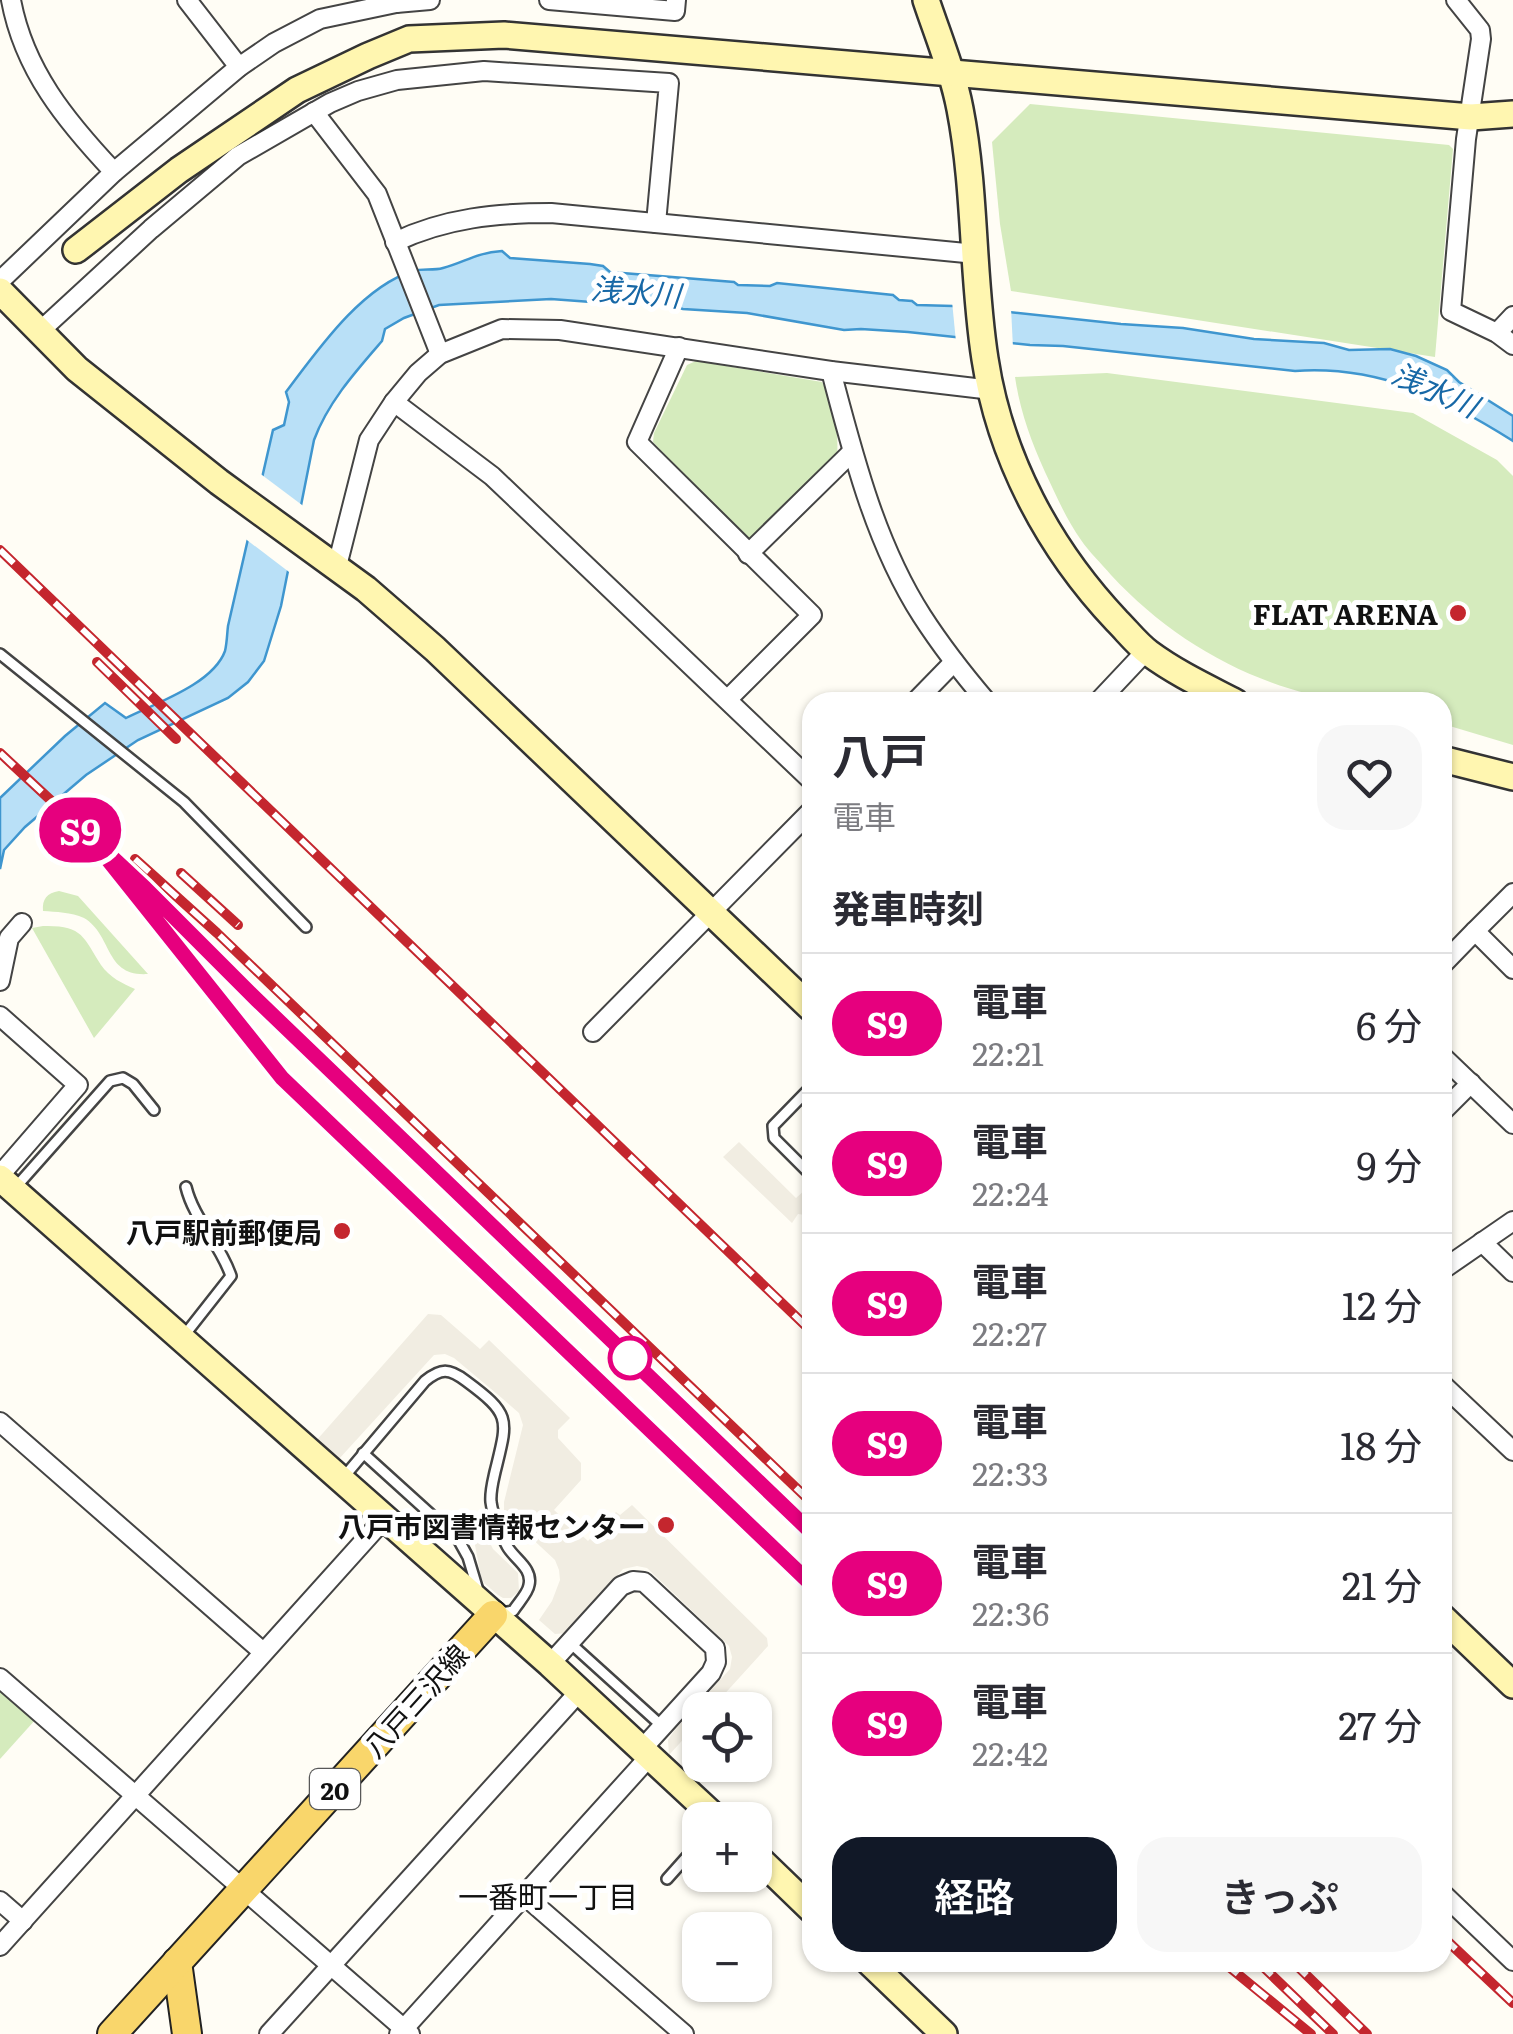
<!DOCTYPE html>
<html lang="ja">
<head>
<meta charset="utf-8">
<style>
  :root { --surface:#fff; --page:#f7f7f7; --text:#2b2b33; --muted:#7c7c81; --line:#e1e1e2; --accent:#111827 }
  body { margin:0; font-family:Literata,"Noto Sans JP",serif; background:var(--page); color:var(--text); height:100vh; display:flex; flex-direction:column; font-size:38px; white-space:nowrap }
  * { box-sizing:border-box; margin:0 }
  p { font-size:32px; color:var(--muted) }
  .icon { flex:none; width:55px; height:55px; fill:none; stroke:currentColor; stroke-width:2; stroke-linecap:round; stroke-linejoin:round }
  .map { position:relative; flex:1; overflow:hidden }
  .panel { position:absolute; left:802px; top:692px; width:650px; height:1280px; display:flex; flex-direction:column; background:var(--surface); border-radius:30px; box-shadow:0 2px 8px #0004 }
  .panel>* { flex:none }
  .badge { padding:0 20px; border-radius:32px; font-size:35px; line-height:65px }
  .fabs { position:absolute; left:682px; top:1692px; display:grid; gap:20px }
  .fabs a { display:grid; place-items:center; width:90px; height:90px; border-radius:20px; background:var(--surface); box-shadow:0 2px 8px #0004; font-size:50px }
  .map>.badge { position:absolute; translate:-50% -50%; box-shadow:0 0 0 5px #fff }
  h2 { padding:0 30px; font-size:38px; line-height:90px }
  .round { display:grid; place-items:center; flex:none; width:105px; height:105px; border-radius:30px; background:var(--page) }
  .head { display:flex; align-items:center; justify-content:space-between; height:170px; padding:0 30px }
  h1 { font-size:48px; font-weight:600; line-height:75px }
  .cta { display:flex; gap:20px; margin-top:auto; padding:20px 30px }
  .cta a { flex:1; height:115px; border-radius:30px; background:var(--accent); color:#fff; font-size:40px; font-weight:600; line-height:115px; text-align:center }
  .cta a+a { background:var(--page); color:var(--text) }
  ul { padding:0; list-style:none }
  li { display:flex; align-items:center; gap:30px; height:140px; padding:0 30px; border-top:2px solid var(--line) }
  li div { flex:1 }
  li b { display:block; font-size:38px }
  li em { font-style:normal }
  li .badge { min-width:110px; font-weight:700; text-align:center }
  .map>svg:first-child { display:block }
</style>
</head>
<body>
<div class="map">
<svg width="1513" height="2034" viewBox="0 0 1513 2034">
  <rect width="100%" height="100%" fill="#fffdf5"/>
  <g fill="#d5ebbd">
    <path d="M 1030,104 L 1449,145 L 1453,149 L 1435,357 L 1011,291 L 1000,224 L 992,142 Z"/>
    <path d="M 696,361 L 822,382 C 834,401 839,434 837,456 L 755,539 L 744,538 L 653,442 L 654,433 L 687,365 Z"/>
    <path d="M 1107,373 L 1413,413 L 1497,460 L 1513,476 L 1513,745 L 1443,724 L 1442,702 C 1413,702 1380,706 1350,702 C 1257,689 1174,643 1111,575 C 1101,563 1089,552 1081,540 C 1066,519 1056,495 1045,472 C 1031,441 1020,411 1015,377 Z"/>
    <path d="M 59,891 L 78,896 L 148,974 C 104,977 113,935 84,918 C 71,912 56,912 43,911 C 42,899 47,893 59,891 Z"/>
    <path d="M 43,926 C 82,925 83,936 101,965 C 109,977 123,984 135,989 L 94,1038 L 32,928 Z"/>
    <path d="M 0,1688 L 36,1719 L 0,1759 Z"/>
  </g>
  <g fill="#f1ede2">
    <path d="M 739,1142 L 796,1198 L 806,1189 L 812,1195 L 812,1216 L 798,1214 L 792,1223 L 723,1157 Z"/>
    <path d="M 428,1314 L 441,1315 L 480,1349 L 489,1340 L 570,1418 L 558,1430 L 558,1438 L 581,1463 L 581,1480 L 554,1510 L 588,1541 L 616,1512 L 620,1515 L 632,1505 L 767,1638 L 768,1646 L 710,1710 L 700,1710 L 700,1721 L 669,1755 L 668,1740 L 674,1731 L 730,1669 L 732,1657 L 729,1646 L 647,1568 L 637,1566 L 623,1569 L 568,1633 L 555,1634 L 539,1620 L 552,1601 L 560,1580 L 559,1570 L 555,1560 L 527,1534 L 519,1536 L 504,1513 L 504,1502 L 523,1425 L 519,1413 L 503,1399 L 454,1358 L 445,1354 L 434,1355 L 338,1460 L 315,1442 Z"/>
    <path d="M 478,1519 L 493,1549 L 518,1573 L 519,1591 L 511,1598 L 503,1598 L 498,1595 L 484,1583 L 481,1577 L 471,1524 Z"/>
  </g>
  <path fill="#b9e0f7" stroke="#3f96cf" stroke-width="2.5" d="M 502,251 L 510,258 L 590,264 L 603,266 L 610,272 L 734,282 L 738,285 L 770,286 L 777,283 L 893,295 L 899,300 L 912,301 L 917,305 L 953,306 L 1121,324 L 1183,328 L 1254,339 L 1324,343 L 1349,350 L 1390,349 L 1416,356 L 1447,370 L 1459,382 L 1513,416 L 1513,441 C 1445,398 1379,365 1295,371 L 1063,346 L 1030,345 L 908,332 L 861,329 L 844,330 L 747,313 L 683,309 L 655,302 L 618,304 L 551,299 L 439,305 L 404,318 L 385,329 L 382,341 C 356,371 328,402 314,440 L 281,606 L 264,661 L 248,682 L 228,698 L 138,740 L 86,775 L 25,827 L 4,850 L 0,869 L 0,798 L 65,736 L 105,703 L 126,718 C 156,703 213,684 225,651 C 227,643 227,634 228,626 L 273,430 L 284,425 L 289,402 L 286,392 C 317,351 361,287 413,271 C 422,268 433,271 443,268 C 466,262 475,253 502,251 Z"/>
  <g fill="#fffdf5">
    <path d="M 952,301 L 1011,308 L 1013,348 L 956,342 Z"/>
    <path d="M 258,472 L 306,508 L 293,575 L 243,537 Z"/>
  </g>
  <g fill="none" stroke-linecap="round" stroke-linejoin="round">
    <defs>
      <g id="lane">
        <path d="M 0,654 L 184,802 L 306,927"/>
        <path d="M 812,1086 L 773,1126 L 774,1138 L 812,1176"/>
        <path d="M 15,1188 L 110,1081 L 123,1078 L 133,1084 L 154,1110"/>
        <path d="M 183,1337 L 231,1276 C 220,1243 194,1220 186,1187"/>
        <path d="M 363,1453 L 458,1539 L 468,1557 L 477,1587"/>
        <path d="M 343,1478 L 425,1381 C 441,1368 449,1368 466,1381 C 512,1415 508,1419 495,1472 C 493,1481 490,1492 491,1502 C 493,1516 500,1534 507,1546 C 514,1559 533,1568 529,1585 C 528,1593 518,1603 513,1611 L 501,1613"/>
        <path d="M 569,1642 L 663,1727"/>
        <path d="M 667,1879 L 700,1842"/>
      </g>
      <g id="street">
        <path d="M 11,0 C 24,70 66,121 114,172"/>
        <path d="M 187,0 L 239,67"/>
        <path d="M 393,0 L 396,3 L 430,0"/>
        <path d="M 549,0 L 675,11 L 676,0"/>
        <path d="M 1456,0 L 1480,30 L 1481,39 L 1466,139 L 1451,311 L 1497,333 L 1513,345"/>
        <path d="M 314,112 L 377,194 L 440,354"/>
        <path d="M 395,242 C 445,218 497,213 551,213 L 976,254"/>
        <path d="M 0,281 L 114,172 L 239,67 L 274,43 L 320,19 L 396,3"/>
        <path d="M 39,332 L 151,229 L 238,156 L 330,103 L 358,91 L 397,80 L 484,71 L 669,83 L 656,223"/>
        <path d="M 1497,333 L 1513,316"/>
        <path d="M 679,347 L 637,442 L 812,615 L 728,699"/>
        <path d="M 831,371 C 853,454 875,543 922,616 C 942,647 964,675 987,702"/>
        <path d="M 394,402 L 492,476 L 812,781"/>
        <path d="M 748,554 L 852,452"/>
        <path d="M 337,566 L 369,440 L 394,402 L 418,373 L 440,354 L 502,329 L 560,330 L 831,371 L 992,390"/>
        <path d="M 915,702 L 954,662"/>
        <path d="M 1098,702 L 1146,651"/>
        <path d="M 1513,893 L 1475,931 L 1513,969"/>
        <path d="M 1442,965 L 1475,931"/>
        <path d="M 0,981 L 9,938 L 22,923"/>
        <path d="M 0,1016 L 78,1085 L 0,1175"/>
        <path d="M 593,1032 L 812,810"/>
        <path d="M 1442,1056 L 1513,1124"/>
        <path d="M 1442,1112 L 1471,1083"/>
        <path d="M 1482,1242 L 1513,1272"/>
        <path d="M 1442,1270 L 1513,1221"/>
        <path d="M 1442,1384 L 1513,1451"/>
        <path d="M 0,1422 L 263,1652"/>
        <path d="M 550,1664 L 621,1586 L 633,1581 L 644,1582 L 715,1648 L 716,1662 L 711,1673 L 642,1749"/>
        <path d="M 0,1678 L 410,2034"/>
        <path d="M 1442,1893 L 1513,1961"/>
        <path d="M 525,1896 L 684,2034"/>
        <path d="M 0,1901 L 23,1921"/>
        <path d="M 0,1946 L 384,1519"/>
        <path d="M 269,2034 L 579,1692"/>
        <path d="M 399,2034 L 650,1756"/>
      </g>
      <g id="secondary">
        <path d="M 926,0 C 938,36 953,72 960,109 C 976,191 972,277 985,359 C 1000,458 1049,549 1117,621 C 1127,631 1137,644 1149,653 C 1176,673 1206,687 1235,702"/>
        <path d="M 76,250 L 179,170 L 297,90 L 368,56 L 409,39 L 504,35 L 1471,117 L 1513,114"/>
        <path d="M 0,291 L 77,369 L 219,482 L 366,589 L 435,649 L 812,1009"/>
        <path d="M 1442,759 L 1513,777"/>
        <path d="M 0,1178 L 550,1664 L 718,1820"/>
        <path d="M 1442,1617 L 1513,1685"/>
        <path d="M 755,1855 L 812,1910"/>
        <path d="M 869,1962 L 944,2034"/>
      </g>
      <g id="primary">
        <path d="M 177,1962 L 187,2034"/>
        <path d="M 112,2034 L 493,1615"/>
      </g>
    </defs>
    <use href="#lane" stroke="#444" stroke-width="14"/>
    <use href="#street" stroke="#444" stroke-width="22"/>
    <use href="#secondary" stroke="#333" stroke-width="30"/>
    <use href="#primary" stroke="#222" stroke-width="32"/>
    <use href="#lane" stroke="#fff" stroke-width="9"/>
    <use href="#street" stroke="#fff" stroke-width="18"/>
    <use href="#secondary" stroke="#fff6b0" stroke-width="25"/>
    <use href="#primary" stroke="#f9d66b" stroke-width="28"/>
    <defs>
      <g id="rail">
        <path d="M 0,550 L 812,1332"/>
        <path d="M 97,662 L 176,739"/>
        <path d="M 0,753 L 145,888 L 257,1000 L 812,1533"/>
        <path d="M 135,859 L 217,933 L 812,1503"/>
        <path d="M 181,873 L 238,925"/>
        <path d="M 138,897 L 282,1078 L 812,1585"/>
        <path d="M 1442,1936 L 1513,2003"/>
        <path d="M 1223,1962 L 1311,2034"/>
        <path d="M 1258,1962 L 1333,2034"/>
        <path d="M 1293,1962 L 1367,2034"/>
      </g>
    </defs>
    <use href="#rail" stroke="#c4262e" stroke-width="10"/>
    <use href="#rail" stroke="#fff" stroke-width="6" stroke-dasharray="19" stroke-linecap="butt"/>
  </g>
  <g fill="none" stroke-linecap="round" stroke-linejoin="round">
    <defs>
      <path id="line" d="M 812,1533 L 257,1000 L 145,888 L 68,816 L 109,861 L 282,1078 L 812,1585"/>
    </defs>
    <use href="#line" stroke="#fff" stroke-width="22"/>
    <use href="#line" stroke="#e6007e" stroke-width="15"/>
  </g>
  <g fill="#c4262e" stroke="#fff" stroke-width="4">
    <circle cx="1458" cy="613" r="10"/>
    <circle cx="342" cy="1231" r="10"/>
    <circle cx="666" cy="1525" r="10"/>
  </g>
  <circle fill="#fff" stroke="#e6007e" stroke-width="5" cx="630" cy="1358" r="20"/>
  <g text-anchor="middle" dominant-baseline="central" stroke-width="10" stroke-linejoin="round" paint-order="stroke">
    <rect fill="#fff" stroke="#585858" stroke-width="2.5" x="310" y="1769" width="50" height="40" rx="8"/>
    <g font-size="25" font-weight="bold" fill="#111">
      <text x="335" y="1789">20</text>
    </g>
    <g font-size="28" font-weight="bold" fill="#111" stroke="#fff" text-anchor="end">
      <text x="1438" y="613">FLAT ARENA</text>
      <text x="322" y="1231">八戸駅前郵便局</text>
      <text x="646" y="1525">八戸市図書情報センター</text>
    </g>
    <g font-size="28" fill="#111" stroke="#fff">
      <text transform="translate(415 1700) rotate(-48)">八戸三沢線</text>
    </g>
    <g font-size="30" font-style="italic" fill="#1768a6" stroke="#fff">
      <text transform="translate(636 290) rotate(5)">浅水川</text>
      <text transform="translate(1436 388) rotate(24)">浅水川</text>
    </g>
    <g font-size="30" fill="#111" stroke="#fff">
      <text x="548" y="1895">一番町一丁目</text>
    </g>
  </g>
</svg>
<div class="fabs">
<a><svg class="icon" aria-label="locate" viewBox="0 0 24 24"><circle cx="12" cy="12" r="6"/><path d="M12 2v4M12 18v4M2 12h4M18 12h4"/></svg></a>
<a>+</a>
<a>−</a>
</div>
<b class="badge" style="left:80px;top:830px;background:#e6007e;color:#fff">S9</b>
<section class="panel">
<div class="head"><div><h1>八戸</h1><p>電車</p></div><a class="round"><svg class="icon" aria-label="heart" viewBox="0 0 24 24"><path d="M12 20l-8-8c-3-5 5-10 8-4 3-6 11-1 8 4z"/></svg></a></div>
<h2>発車時刻</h2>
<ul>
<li><span class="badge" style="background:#e6007e;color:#fff">S9</span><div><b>電車</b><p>22:21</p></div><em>6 分</em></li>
<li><span class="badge" style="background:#e6007e;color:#fff">S9</span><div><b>電車</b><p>22:24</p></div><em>9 分</em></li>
<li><span class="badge" style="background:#e6007e;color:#fff">S9</span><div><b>電車</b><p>22:27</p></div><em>12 分</em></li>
<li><span class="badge" style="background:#e6007e;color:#fff">S9</span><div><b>電車</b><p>22:33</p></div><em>18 分</em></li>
<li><span class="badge" style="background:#e6007e;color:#fff">S9</span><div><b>電車</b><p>22:36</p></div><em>21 分</em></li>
<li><span class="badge" style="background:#e6007e;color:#fff">S9</span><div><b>電車</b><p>22:42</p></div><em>27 分</em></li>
</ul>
<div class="cta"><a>経路</a><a>きっぷ</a></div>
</section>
</div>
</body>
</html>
